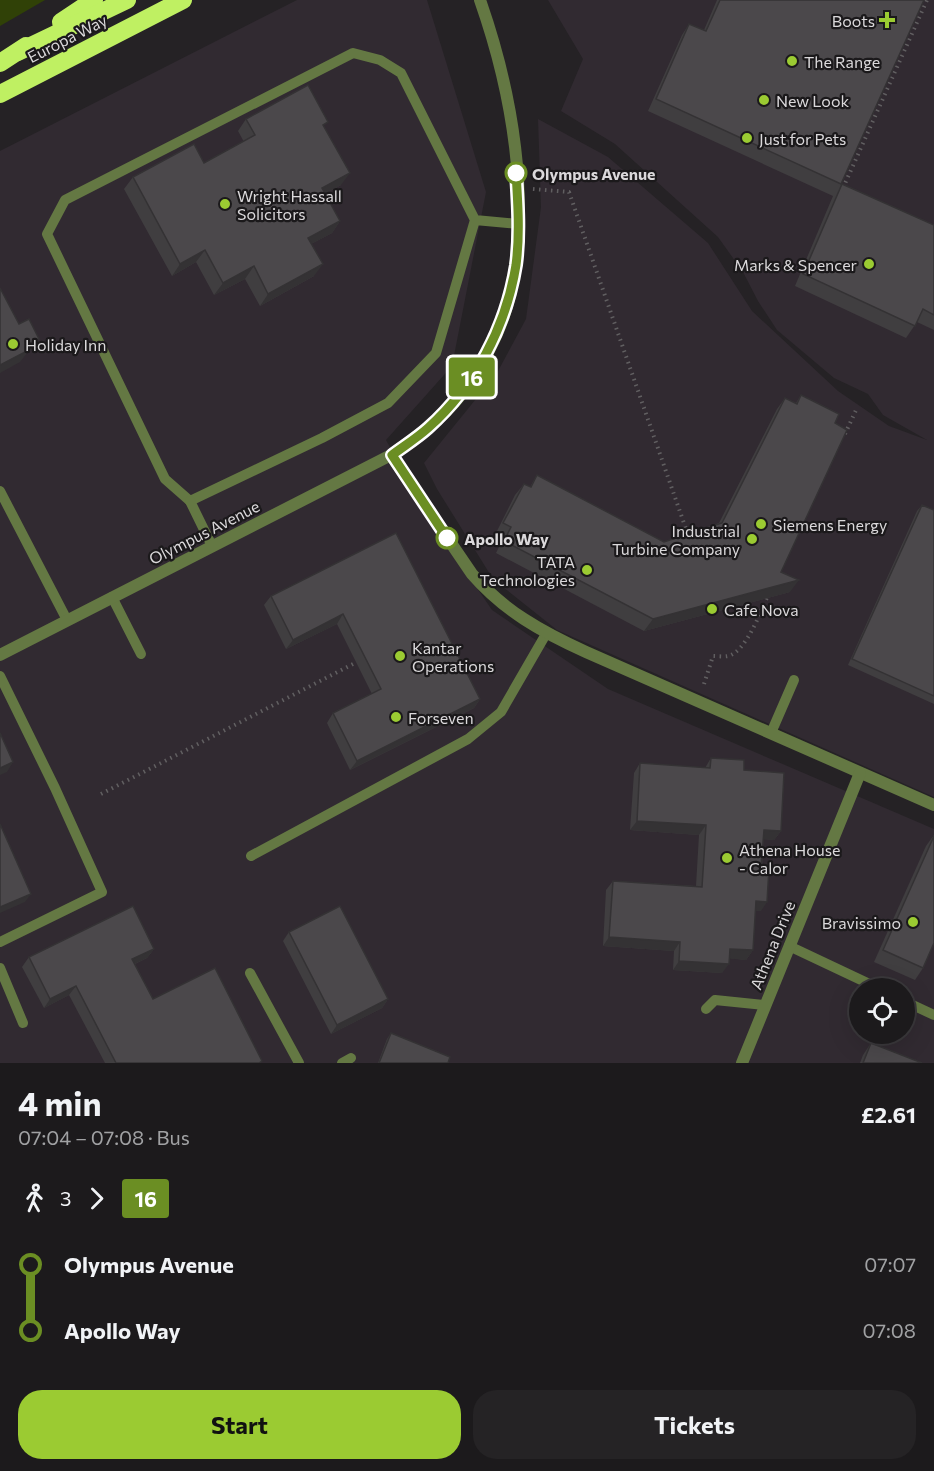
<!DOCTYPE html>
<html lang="en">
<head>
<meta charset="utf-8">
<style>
  :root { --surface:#1c1a1c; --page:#252325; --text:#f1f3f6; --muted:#a0a1a3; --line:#3a383b; --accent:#9bcb32 }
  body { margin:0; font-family:Commissioner,sans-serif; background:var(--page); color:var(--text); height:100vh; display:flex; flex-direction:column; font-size:22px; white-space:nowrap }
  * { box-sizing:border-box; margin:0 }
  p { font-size:20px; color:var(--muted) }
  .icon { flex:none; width:33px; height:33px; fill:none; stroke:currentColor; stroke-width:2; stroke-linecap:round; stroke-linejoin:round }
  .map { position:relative; height:1063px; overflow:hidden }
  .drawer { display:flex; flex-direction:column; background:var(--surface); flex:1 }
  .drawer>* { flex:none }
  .badge { padding:0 12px; border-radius:4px; font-size:21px; line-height:39px }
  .buttons { position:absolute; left:849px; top:978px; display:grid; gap:12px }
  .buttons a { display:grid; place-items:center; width:66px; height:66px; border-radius:50%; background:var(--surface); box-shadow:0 6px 24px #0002,0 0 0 2px var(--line); font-size:30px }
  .map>.badge { position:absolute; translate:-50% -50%; box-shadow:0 0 0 3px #fff }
  .legs { display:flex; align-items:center; gap:9px; height:66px; padding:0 18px; font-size:20px }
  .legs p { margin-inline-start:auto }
  .summary { display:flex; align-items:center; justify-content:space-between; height:102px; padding:0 18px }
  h1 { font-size:33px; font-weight:700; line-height:45px }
  .action { display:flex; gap:12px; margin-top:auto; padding:12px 18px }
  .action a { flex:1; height:69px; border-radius:24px; background:var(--accent); color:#111; font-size:24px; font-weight:700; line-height:69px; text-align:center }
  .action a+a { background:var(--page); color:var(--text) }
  ul { padding:0 18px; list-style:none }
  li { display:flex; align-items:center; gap:21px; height:66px; font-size:22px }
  li i { display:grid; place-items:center; width:9px; height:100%; margin:0 8px; background:currentColor }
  li i::after { content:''; width:15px; height:15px; margin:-8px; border:4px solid; border-radius:50%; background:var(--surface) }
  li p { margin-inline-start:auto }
  li:first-child i { background:linear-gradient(#0000 50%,currentColor 0) }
  li:last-child i { background:linear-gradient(currentColor 50%,#0000 0) }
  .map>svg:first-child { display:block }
</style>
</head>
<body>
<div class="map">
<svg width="934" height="1063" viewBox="0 0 934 1063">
  <rect width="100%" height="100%" fill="#252225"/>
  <g fill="#312a31" fill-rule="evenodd">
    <path d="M 297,0 L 427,0 L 486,192 L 452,366 L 386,440 L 427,515 L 492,610 L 608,689 L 934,829 L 934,1063 L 0,1063 L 0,151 ZM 860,988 L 904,988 L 904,1034 L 860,1034 Z"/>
    <path d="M 548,0 L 934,0 L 934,797 L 557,630 L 493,579 L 437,489 L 424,463 L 497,373 L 526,319 L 541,207 L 538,119 L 608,157 L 708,243 L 752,311 L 838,391 L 889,426 L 927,440 L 883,415 L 868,394 L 834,378 L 777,330 L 758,301 L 743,272 L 718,237 L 615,144 L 561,111 L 583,59 Z"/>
  </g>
  <path fill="#304107" d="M 0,0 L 45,0 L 0,26 Z"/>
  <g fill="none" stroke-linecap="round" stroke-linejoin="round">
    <g stroke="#615f61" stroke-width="4" stroke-dasharray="1.5 4.5" stroke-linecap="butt">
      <path d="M 843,188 L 927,0"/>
      <path d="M 533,189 L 569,192 L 686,529 L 685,537"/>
      <path d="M 845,434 L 857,408"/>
      <path d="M 704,684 L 713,656 C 718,656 724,657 728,656 C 746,652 761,611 768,595"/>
      <path d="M 101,794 L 357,662"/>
    </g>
    <g stroke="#647843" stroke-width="10">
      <path d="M 475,220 L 436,353 L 388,403 L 322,438 L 190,501 L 165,479 L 47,234 L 65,200 L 353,53 L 380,60 L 401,73 L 475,220 L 518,224"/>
      <path d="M 0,491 L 67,620"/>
      <path d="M 190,501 L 212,546"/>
      <path d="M 112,597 L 141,654"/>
      <path d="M 0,676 L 55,788 L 102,892 L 0,942"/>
      <path d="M 771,733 L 794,680"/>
      <path d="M 251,856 L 468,739 L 501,712 L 546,634"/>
      <path d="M 789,946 L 878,988"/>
      <path d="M 0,968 L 23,1023"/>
      <path d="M 250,973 L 299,1063"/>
      <path d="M 904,1001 L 934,1015"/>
      <path d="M 706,1009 L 715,1000 L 765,1005"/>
      <path d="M 342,1063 L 351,1058"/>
    </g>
    <g stroke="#647843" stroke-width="12">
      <path d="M 391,455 L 472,574 C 504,611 542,632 586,652 L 934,805"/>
      <path d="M 0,655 L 391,455 C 416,437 441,420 460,396 C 481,369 501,332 509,299 C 532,203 512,91 480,0"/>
      <path d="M 742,1063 L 860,773"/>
    </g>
    <g stroke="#bff062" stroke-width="18">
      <path d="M 61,22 L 94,0"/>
      <path d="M 18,52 L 127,0"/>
      <path d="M 0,63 L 26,46"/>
      <path d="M 0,94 L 183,0"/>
    </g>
  </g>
  <g fill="#403e40">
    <path d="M 717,0 L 924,0 L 841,184 L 934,225 L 934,330 L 917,322 L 906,338 L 795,286 L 833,196 L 648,111 L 682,35 L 689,24 L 704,30 Z"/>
    <path d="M 246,119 L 324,127 L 341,185 L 325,194 L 340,221 L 332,233 L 311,244 L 314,276 L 260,306 L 245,279 L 214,295 L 196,262 L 172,276 L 124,189 L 133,177 L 204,163 L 244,142 L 238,131 Z"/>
    <path d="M 801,395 L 835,423 L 781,572 L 790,592 L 644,631 L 496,553 L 503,539 L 495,535 L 515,495 L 524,484 L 530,487 L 537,475 L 664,542 L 719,523 L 777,409 L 785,398 L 796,403 Z"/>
    <path d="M 922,505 L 934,510 L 934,704 L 848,665 L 917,511 Z"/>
    <path d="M 396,533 L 480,699 L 474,708 L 350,770 L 327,723 L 333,713 L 372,694 L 337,624 L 286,649 L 264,605 L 271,596 Z"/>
    <path d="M 711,758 L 744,770 L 781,831 L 774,840 L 763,839 L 761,911 L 755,911 L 753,950 L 746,960 L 729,958 L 722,973 L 673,970 L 674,951 L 603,946 L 606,890 L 613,881 L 696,886 L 699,835 L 630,830 L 634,773 L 640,763 L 705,768 Z"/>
    <path d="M 934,835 L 923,968 L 915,980 L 874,962 L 926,846 Z"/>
    <path d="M 289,932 L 388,999 L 382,1008 L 331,1034 L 283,941 Z"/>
    <path d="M 154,949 L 147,958 L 135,964 L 153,999 L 259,1063 L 105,1063 L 69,995 L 44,1008 L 22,967 L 29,957 Z"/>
    <path d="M 391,1033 L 448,1063 L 378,1063 L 387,1039 Z"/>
    <path d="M 871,1043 L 922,1063 L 860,1063 L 863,1055 Z"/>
  </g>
  <g fill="#343234">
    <path d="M 350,173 L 341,185 L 314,200 L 322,188 Z"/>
    <path d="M 340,221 L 332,233 L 300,250 L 308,238 Z"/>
    <path d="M 205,250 L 196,262 L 172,276 L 180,264 Z"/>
    <path d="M 323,264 L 314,276 L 260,306 L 268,294 Z"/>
    <path d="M 254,266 L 245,279 L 214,295 L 223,283 Z"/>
    <path d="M 39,339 L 30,351 L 27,353 L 20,362 L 0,373 L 0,365 L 26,345 Z"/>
    <path d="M 799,580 L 790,592 L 644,631 L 653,619 Z"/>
    <path d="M 343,614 L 337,624 L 286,649 L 293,640 Z"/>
    <path d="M 480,699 L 474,708 L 350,770 L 357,761 Z"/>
    <path d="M 13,762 L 7,772 L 0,775 L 0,768 Z"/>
    <path d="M 637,821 L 706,825 L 699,835 L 630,830 Z"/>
    <path d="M 764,830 L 781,831 L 774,840 L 757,839 Z"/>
    <path d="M 31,894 L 25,902 L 0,913 L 0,907 Z"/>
    <path d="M 756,901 L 767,902 L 761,911 L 749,911 Z"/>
    <path d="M 609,937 L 680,942 L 674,951 L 603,946 Z"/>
    <path d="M 154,949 L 147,958 L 126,968 L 132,959 Z"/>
    <path d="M 730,949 L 753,950 L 746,960 L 723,958 Z"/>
    <path d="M 679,961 L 729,964 L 722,973 L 673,970 Z"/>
    <path d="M 76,986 L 69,995 L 44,1008 L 50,999 Z"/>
    <path d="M 388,999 L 382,1008 L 331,1034 L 337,1025 Z"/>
  </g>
  <g fill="#4b484b" stroke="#343234" stroke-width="1.5">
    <path d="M 720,0 L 924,0 L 841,184 L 656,99 L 689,24 L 706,31 Z"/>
    <path d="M 308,85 L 328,122 L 323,125 L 350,173 L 322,188 L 340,221 L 308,238 L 323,264 L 268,294 L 254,266 L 223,283 L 205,250 L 180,264 L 133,177 L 194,144 L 204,163 L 255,135 L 246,119 Z"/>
    <path d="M 842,184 L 934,225 L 934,315 L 923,309 L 915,326 L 803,274 Z"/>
    <path d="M 0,288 L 19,324 L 29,319 L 39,339 L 26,345 L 29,350 L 0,365 Z"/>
    <path d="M 801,395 L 839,414 L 835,423 L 847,430 L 781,572 L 799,580 L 653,619 L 504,541 L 511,527 L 503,523 L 524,484 L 531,487 L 537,475 L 664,542 L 722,523 L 785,398 L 797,404 Z"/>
    <path d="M 922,505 L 934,510 L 934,696 L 852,659 Z"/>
    <path d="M 396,533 L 480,699 L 357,761 L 333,713 L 381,689 L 343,614 L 293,640 L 271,596 Z"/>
    <path d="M 0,733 L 13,762 L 0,768 Z"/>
    <path d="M 711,758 L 744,760 L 744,770 L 784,773 L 781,831 L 764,830 L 761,867 L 769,868 L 767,902 L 756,901 L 753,950 L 730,949 L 729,964 L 679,961 L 680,942 L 609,937 L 613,881 L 702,887 L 706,825 L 637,821 L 640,763 L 710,768 Z"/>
    <path d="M 0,824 L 31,894 L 0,907 Z"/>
    <path d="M 934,836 L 934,943 L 923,968 L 883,950 Z"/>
    <path d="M 133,906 L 154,949 L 132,959 L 153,999 L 215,968 L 262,1061 L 259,1063 L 116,1063 L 76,986 L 50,999 L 29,957 Z"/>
    <path d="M 340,906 L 388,999 L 337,1025 L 289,932 Z"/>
    <path d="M 391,1033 L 450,1057 L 448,1063 L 379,1063 Z"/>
    <path d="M 871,1043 L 922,1063 L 863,1063 Z"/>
  </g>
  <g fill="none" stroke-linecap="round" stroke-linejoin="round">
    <defs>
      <path id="line-1" d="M 447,538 L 392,455 C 404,446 417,438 428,428 C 475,386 506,327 516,265 C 520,235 518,204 516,173"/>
    </defs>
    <use href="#line-1" stroke="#fff" stroke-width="14"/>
    <use href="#line-1" stroke="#6b8e23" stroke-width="9"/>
  </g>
  <g fill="#9bcb32" stroke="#1b191b" stroke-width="2">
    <path d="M884 11h6v6h6v6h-6v6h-6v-6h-6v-6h6z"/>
    <circle cx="792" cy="61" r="6"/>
    <circle cx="764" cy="100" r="6"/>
    <circle cx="747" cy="138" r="6"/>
    <circle cx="225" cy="204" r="6"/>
    <circle cx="869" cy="264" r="6"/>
    <circle cx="13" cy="344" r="6"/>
    <circle cx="761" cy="524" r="6"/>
    <circle cx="752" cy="539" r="6"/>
    <circle cx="587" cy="570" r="6"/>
    <circle cx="712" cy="609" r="6"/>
    <circle cx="400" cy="656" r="6"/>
    <circle cx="396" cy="717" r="6"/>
    <circle cx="727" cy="858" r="6"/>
    <circle cx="913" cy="922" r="6"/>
  </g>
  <g fill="#fff" stroke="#6b8e23" stroke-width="3">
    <circle cx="516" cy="173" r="10"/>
    <circle cx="447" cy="538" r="10"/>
  </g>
  <g text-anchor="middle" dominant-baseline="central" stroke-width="4.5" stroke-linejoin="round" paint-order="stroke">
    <g font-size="16" fill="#dbd9db" stroke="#1b191b" text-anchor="start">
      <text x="875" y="20" text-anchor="end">Boots</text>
      <text x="804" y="61">The Range</text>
      <text x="776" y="100">New Look</text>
      <text x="759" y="138">Just for Pets</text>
      <text x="237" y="195">Wright Hassall<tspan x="237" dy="18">Solicitors</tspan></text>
      <text x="857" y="264" text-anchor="end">Marks &amp; Spencer</text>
      <text x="25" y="344">Holiday Inn</text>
      <text x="773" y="524">Siemens Energy</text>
      <text x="740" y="530" text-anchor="end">Industrial<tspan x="740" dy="18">Turbine Company</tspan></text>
      <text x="575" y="561" text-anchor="end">TATA<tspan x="575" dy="18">Technologies</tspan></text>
      <text x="724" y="609">Cafe Nova</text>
      <text x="412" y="647">Kantar<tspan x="412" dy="18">Operations</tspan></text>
      <text x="408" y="717">Forseven</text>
      <text x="739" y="849">Athena House<tspan x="739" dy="18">- Calor</tspan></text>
      <text x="901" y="922" text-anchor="end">Bravissimo</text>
    </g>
    <g font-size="16" fill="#dbd9db" stroke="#1b191b">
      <text transform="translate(67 38) rotate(-27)">Europa Way</text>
      <text transform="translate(204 532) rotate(-27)">Olympus Avenue</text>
      <text transform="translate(772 945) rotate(-68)">Athena Drive</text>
    </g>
    <g font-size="16" font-weight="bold" fill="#dbd9db" stroke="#1b191b" text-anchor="start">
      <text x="532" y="173">Olympus Avenue</text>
      <text x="464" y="538">Apollo Way</text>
    </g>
  </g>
</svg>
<div class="buttons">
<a><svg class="icon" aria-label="locate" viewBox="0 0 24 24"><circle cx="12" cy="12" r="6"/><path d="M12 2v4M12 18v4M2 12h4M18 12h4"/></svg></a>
</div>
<b class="badge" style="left:472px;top:377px;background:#6b8e23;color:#fff">16</b>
</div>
<section class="drawer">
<div class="summary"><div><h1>4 min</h1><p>07:04 – 07:08 · Bus</p></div><b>£2.61</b></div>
<div class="legs"><svg class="icon" aria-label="walk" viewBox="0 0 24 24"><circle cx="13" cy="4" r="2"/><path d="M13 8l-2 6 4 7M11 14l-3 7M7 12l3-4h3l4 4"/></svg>3<svg class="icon" aria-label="forward" viewBox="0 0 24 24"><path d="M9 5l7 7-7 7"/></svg><b class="badge" style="background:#6b8e23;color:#fff">16</b></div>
<ul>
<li><i style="color:#6b8e23"></i><b>Olympus Avenue</b><p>07:07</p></li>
<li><i style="color:#6b8e23"></i><b>Apollo Way</b><p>07:08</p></li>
</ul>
<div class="action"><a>Start</a><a>Tickets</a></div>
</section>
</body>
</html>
